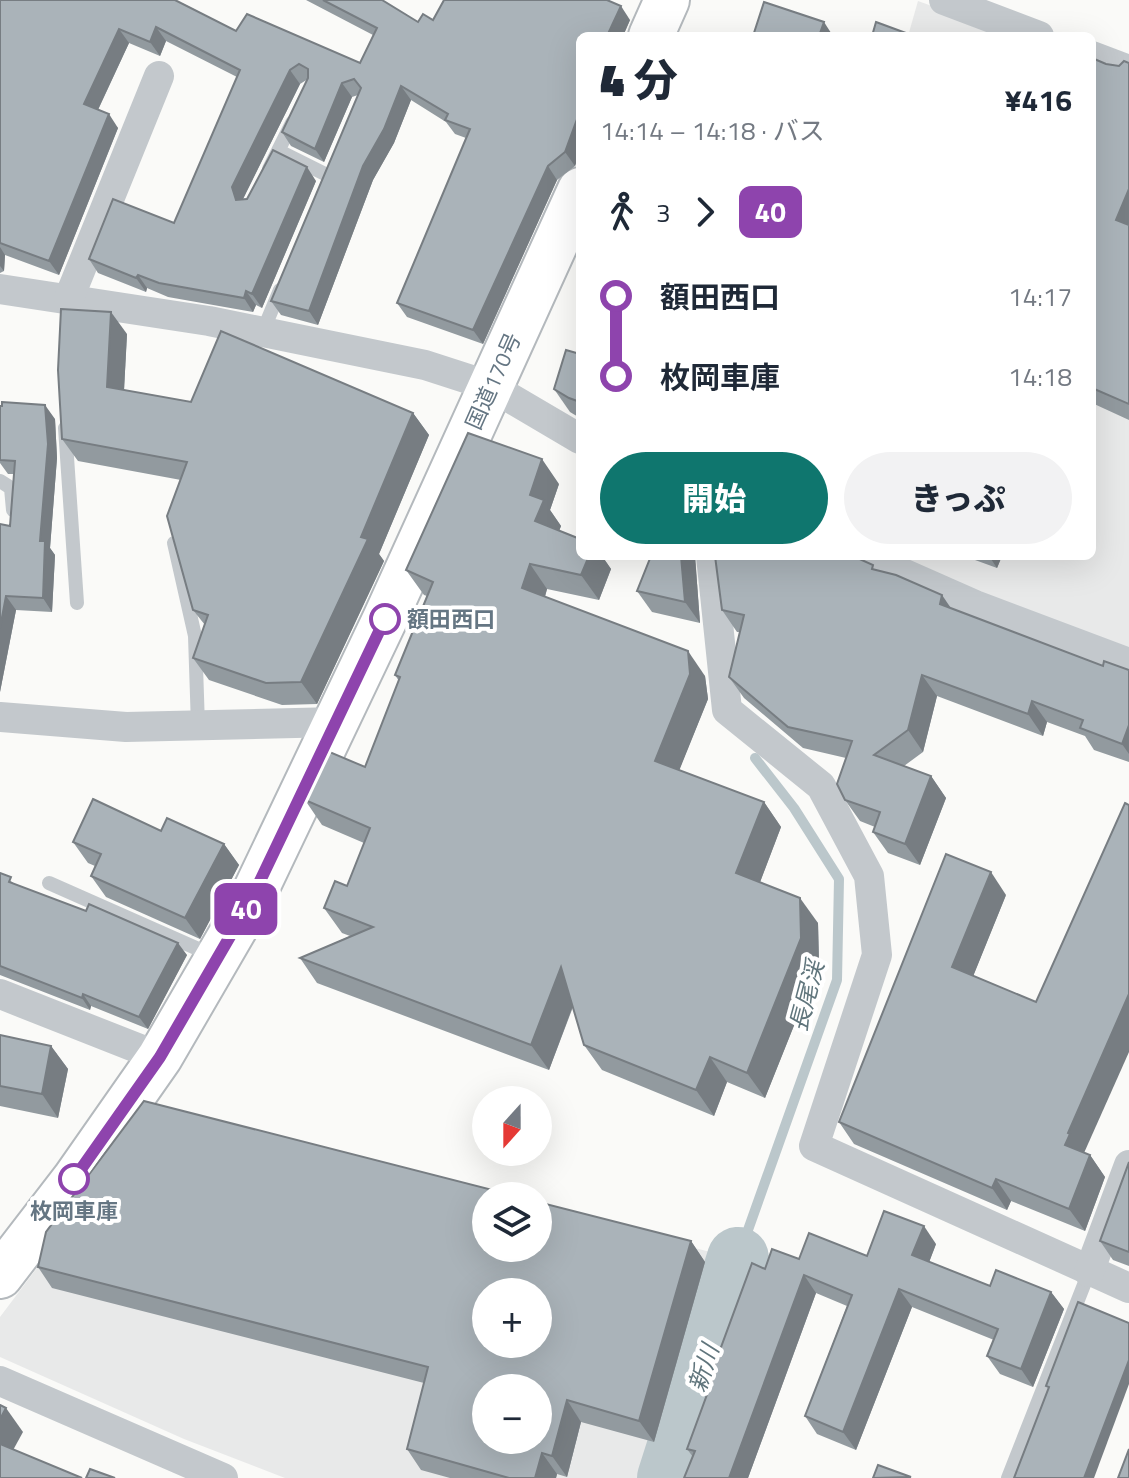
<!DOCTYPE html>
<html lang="ja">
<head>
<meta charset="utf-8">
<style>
  :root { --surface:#fff; --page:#f2f2f3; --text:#1f2937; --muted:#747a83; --accent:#0f766e }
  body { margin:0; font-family:"Titillium Web","Noto Sans JP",sans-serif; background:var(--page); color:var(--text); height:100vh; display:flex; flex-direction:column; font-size:30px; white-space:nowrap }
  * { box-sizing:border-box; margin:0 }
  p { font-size:26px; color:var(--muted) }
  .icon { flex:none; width:44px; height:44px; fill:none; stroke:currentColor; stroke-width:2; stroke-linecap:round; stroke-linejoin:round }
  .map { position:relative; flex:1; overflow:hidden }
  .drawer { position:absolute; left:576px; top:32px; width:520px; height:528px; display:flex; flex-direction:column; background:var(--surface); border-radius:12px; box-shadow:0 8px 32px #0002 }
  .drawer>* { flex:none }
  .badge { padding:0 16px; border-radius:12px; font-size:28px; line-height:52px }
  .needle { width:52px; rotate:201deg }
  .fabs { position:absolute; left:472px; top:1086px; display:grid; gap:16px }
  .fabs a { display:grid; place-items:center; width:80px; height:80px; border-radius:50%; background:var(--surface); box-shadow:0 8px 32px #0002; font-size:40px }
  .map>.badge { position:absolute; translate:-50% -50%; box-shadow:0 0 0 4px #fff }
  .legs { display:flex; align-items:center; gap:12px; height:88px; padding:0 24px; font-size:26px }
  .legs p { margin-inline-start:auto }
  .head { display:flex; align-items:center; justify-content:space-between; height:136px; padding:0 24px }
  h1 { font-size:44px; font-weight:800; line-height:60px }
  .primary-button { display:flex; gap:16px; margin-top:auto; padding:16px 24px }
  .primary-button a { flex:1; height:92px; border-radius:48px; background:var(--accent); color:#fff; font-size:32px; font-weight:800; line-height:92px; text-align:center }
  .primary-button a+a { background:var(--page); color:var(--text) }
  ul { padding:0 24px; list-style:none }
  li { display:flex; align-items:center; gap:28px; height:80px; font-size:30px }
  li i { display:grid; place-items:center; width:12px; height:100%; margin:0 10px; background:currentColor }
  li i::after { content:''; width:20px; height:20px; margin:-10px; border:6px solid; border-radius:50%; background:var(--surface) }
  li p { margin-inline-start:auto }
  li:first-child i { background:linear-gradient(#0000 50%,currentColor 0) }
  li:last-child i { background:linear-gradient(currentColor 50%,#0000 0) }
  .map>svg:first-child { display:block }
</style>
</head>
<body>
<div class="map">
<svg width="1129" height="1478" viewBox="0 0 1129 1478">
  <rect width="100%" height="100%" fill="#fafaf8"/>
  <g fill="#e8e9e9" fill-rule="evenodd">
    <path d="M 918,1 L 1015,36 L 908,36 Z"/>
    <path d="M 1092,64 L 1129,77 L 1129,654 L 878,556 L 1092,556 Z"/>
    <path d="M 486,1196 L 486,1248 L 538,1248 L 538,1208 L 730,1257 L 650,1478 L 285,1478 L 184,1439 L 0,1357 L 0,1317 L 52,1248 ZM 486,1292 L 538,1292 L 538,1344 L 486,1344 ZM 486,1388 L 538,1388 L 538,1440 L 486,1440 Z"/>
  </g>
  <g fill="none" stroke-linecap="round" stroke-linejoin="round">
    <path stroke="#bbc7cb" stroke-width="10" d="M 738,1258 L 837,980 L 839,879 L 794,808 L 755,758"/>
    <path stroke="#bbc7cb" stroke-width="62" d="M 668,1478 L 738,1258"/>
    <defs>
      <g id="highway">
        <path d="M 651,36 L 667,0"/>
        <path d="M 0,1276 L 74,1180 L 160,1057 L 250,902 L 385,619 L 580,190"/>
      </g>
    </defs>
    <use href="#highway" stroke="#b4b9bd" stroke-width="48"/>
    <g stroke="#c3c8cc" stroke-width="14">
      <path d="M 279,151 L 329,176"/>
      <path d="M 269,169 L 292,123"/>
      <path d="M 263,331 L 280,290"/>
      <path d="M 65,428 L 77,603"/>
      <path d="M 0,481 L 11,488 L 13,510"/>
      <path d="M 174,543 L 195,636 L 198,726"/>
      <path d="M 49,883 L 214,956"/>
      <path d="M 1008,1478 L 1089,1272"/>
    </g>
    <g stroke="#c3c8cc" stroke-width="30">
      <path d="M 944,0 L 1039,36"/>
      <path d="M 1092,56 L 1129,70"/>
      <path d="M 0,289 L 209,321 L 425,365 L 490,386 L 580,439"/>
      <path d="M 69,298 L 159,76"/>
      <path d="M 711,556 L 727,710 L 821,786 L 869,876 L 877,955 L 814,1146 L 1129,1288"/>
      <path d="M 864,556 L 975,605 L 1129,663"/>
      <path d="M 0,717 L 126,727 L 337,722"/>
      <path d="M 0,994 L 160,1057"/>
      <path d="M 1089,1272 L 1129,1165"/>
      <path d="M 0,1381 L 223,1478"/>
    </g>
    <use href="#highway" stroke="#fff" stroke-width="44"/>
  </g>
  <g fill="#929a9f">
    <path d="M 0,0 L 182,3 L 236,31 L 360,63 L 373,35 L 306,0 L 382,0 L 418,22 L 433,20 L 630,20 L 623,36 L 580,36 L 580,152 L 575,166 L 557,180 L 483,344 L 407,317 L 397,303 L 466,138 L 455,134 L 446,122 L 411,100 L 394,143 L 373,180 L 318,325 L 281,315 L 271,301 L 358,95 L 352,97 L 324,162 L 291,146 L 282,132 L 308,79 L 300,84 L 243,199 L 316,181 L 262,308 L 256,305 L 253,312 L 168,297 L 147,288 L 146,292 L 98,273 L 89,259 L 174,223 L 237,77 L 166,41 L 160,56 L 129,43 L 98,110 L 118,128 L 59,275 L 5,255 L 4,271 L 0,273 Z"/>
    <path d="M 1092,58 L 1106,64 L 1119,66 L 1129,63 L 1129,420 L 1092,403 Z"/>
    <path d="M 127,334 L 124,390 L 191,402 L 413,413 L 429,435 L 379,554 L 384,561 L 317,704 L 282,705 L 209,680 L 193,658 L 205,625 L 193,610 L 181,480 L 78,461 L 62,439 Z"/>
    <path d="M 580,354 L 580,418 L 570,412 L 554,389 Z"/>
    <path d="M 0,406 L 55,419 L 57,458 L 50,548 L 55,555 L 52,612 L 16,610 L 0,692 L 0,524 L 10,526 L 14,474 L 8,474 L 0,463 Z"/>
    <path d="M 559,484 L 550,510 L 561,526 L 559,531 L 580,556 L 602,556 L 611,569 L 599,600 L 547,589 L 545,597 L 705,676 L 708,699 L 679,770 L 764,802 L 781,827 L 760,882 L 818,923 L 819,963 L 765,1098 L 727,1082 L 714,1116 L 602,1070 L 584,1045 L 573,1007 L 549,1070 L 317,983 L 300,958 L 350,936 L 342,933 L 324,908 L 347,886 L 364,843 L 322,825 L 305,800 L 365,767 L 399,681 L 395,675 L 427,596 L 424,595 L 406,570 Z"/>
    <path d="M 651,556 L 695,556 L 700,623 L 652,612 L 637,591 Z"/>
    <path d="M 964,556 L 1002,556 L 997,568 Z"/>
    <path d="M 877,570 L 951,609 L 1103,666 L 1129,670 L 1129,762 L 1094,750 L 1085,736 L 1047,722 L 1043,736 L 937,696 L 923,752 L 904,766 L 931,776 L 946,798 L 920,865 L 888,853 L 873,832 L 875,827 L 860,821 L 845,800 L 846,758 L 803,748 L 744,698 L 729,677 L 740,632 L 737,632 L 722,610 Z"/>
    <path d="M 161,831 L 224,844 L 239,865 L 200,939 L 106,897 L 91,876 L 95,866 L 88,863 L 73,842 Z"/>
    <path d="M 0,873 L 16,885 L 187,955 L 148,1029 L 91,1006 L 90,1010 L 0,975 Z"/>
    <path d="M 1006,895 L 973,976 L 1084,1153 L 1090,1155 L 1105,1177 L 1085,1231 L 1011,1201 L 1007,1210 L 854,1144 L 839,1122 Z"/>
    <path d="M 0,1035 L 51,1046 L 68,1069 L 58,1118 L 0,1106 Z"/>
    <path d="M 1129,1162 L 1129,1266 L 1113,1260 L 1100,1241 Z"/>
    <path d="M 691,1241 L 705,1262 L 654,1442 L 581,1422 L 567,1477 L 557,1474 L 556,1478 L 450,1478 L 421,1470 L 407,1449 L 424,1383 L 52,1288 L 38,1267 Z"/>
    <path d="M 936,1244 L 929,1262 L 990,1286 L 1051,1292 L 1064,1309 L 1033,1387 L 1000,1374 L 987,1356 L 994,1340 L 912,1307 L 856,1450 L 817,1434 L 805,1416 L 847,1306 L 816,1293 L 748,1478 L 684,1478 L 693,1457 L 687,1449 L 715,1373 L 713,1369 L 765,1269 L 799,1259 L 867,1256 Z"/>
  </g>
  <g fill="#777d82">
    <path d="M 621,6 L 630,20 L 623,36 L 607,36 Z"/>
    <path d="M 824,22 L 833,36 L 819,36 Z"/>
    <path d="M 156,27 L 166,41 L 160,56 L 150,42 Z"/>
    <path d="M 119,29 L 129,43 L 94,118 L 84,104 Z"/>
    <path d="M 290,70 L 300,84 L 242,201 L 236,200 L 232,187 Z"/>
    <path d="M 342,83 L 352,97 L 324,162 L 315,149 Z"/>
    <path d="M 401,86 L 411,100 L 394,143 L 373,180 L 318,325 L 309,311 L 363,166 Z"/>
    <path d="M 580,111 L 580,152 L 575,166 L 565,152 Z"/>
    <path d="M 109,114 L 118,128 L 59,275 L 49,261 Z"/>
    <path d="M 548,166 L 557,180 L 483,344 L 473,330 Z"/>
    <path d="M 307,167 L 316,181 L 262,308 L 252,294 Z"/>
    <path d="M 1129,189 L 1129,238 L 1116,220 Z"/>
    <path d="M 0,247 L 5,255 L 4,271 L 0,266 Z"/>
    <path d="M 138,275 L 147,288 L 146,292 L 136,278 Z"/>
    <path d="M 246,291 L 256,305 L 253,312 L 244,298 Z"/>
    <path d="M 111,312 L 127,334 L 123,409 L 107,387 Z"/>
    <path d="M 45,405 L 55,419 L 57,458 L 50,548 L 55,555 L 52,612 L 43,598 L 40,541 Z"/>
    <path d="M 413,413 L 429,435 L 379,554 L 384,561 L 317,704 L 301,682 Z"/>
    <path d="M 542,459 L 559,484 L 550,510 L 561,526 L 553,546 L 535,521 L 530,495 Z"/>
    <path d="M 589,556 L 602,556 L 611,569 L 599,600 L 581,575 Z"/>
    <path d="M 681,556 L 695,556 L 700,623 L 685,602 Z"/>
    <path d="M 989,556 L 1002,556 L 997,568 Z"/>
    <path d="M 530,564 L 547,589 L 540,613 L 522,588 Z"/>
    <path d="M 942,595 L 957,617 L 940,604 Z"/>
    <path d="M 6,596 L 16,610 L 0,692 L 0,628 Z"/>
    <path d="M 688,651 L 705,676 L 708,699 L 673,786 L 655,761 Z"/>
    <path d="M 922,675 L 937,696 L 923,752 L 908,730 Z"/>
    <path d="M 1032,701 L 1047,722 L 1043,736 L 1028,714 Z"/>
    <path d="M 1129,725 L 1129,754 L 1122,744 Z"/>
    <path d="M 931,776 L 946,798 L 920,865 L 905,844 Z"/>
    <path d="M 764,802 L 781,827 L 754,898 L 736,873 Z"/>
    <path d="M 224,844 L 239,865 L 200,939 L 185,918 Z"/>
    <path d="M 991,872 L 1006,895 L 968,989 L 952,967 Z"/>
    <path d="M 800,898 L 818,923 L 819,963 L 765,1098 L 747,1073 Z"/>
    <path d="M 178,943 L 187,955 L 148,1029 L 139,1017 Z"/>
    <path d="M 561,967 L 578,992 L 549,1070 L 531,1045 Z"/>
    <path d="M 83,994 L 91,1006 L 90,1010 L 82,998 Z"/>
    <path d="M 1129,994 L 1129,1052 L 1084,1153 L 1065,1145 L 1068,1133 Z"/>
    <path d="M 51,1046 L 68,1069 L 58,1118 L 42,1094 Z"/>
    <path d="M 710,1057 L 727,1082 L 714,1116 L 696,1090 Z"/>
    <path d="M 1090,1155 L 1105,1177 L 1085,1231 L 1069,1209 Z"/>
    <path d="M 996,1179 L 1011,1201 L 1007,1210 L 992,1188 Z"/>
    <path d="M 924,1226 L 936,1244 L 925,1273 L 912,1255 Z"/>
    <path d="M 691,1241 L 705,1262 L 654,1442 L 639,1421 Z"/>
    <path d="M 804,1275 L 816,1293 L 748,1478 L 729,1478 Z"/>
    <path d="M 899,1289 L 912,1307 L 856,1450 L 843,1432 Z"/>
    <path d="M 1051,1292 L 1064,1309 L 1033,1387 L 1021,1369 Z"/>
    <path d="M 1129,1360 L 1129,1384 L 1094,1478 L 1084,1478 Z"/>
    <path d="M 567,1400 L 581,1422 L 567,1477 L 552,1456 Z"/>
    <path d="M 6,1408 L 23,1432 L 6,1463 L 0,1455 L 0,1419 Z"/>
    <path d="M 542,1453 L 557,1474 L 556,1478 L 535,1478 Z"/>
  </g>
  <g fill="#aab3b9" stroke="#777d82" stroke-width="2" fill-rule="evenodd">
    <path d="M 0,0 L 175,0 L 236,31 L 247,14 L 360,63 L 377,28 L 323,0 L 382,0 L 418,22 L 423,14 L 433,20 L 444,0 L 607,0 L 621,6 L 607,36 L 580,36 L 580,111 L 565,152 L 548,166 L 473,330 L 397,303 L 470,129 L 445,120 L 448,114 L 401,86 L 384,129 L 363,166 L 309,311 L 271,301 L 361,88 L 354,79 L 342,83 L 315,149 L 282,132 L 308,78 L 308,69 L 299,64 L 290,70 L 232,187 L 236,200 L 247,199 L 273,150 L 307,167 L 252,294 L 246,291 L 244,298 L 159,283 L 138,275 L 136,278 L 89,259 L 113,199 L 174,223 L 240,70 L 156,27 L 150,42 L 119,29 L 84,104 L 109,114 L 49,261 L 0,243 Z"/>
    <path d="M 764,2 L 824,22 L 819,36 L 753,36 Z"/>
    <path d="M 876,22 L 914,36 L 872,36 Z"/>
    <path d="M 1092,58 L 1106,64 L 1119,66 L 1124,61 L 1129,63 L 1129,189 L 1116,220 L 1129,225 L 1129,404 L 1092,388 Z"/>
    <path d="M 61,309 L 111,312 L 107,387 L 191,402 L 221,331 L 413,413 L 361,537 L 368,539 L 301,682 L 266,683 L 193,658 L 208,615 L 193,610 L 167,516 L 187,462 L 62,439 L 58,370 Z"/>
    <path d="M 566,350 L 580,354 L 580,402 L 569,398 L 554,389 Z"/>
    <path d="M 2,402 L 45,405 L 48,444 L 40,541 L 45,541 L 43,598 L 6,596 L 0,628 L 0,524 L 10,526 L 15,461 L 0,460 L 0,406 L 2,406 Z"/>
    <path d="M 468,433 L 542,459 L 530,495 L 544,500 L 535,521 L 580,539 L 580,556 L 589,556 L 581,575 L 530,564 L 522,588 L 688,651 L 690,674 L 655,761 L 764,802 L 736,873 L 800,898 L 801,938 L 747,1073 L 710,1057 L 696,1090 L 584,1045 L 561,967 L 531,1045 L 300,958 L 373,927 L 324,908 L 335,881 L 347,886 L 370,828 L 305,800 L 325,750 L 365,767 L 400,677 L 395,675 L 433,582 L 406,570 Z"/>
    <path d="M 651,556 L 681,556 L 685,602 L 637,591 Z"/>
    <path d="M 715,556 L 853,556 L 873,565 L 872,569 L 896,575 L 942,595 L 940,604 L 1103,666 L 1104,661 L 1129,670 L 1129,725 L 1122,744 L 1080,728 L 1083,720 L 1032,701 L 1028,714 L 922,675 L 908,730 L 874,755 L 931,776 L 905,844 L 873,832 L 880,812 L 845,800 L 837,784 L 852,741 L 788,727 L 729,677 L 744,615 L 722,610 Z"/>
    <path d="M 93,799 L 161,831 L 167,818 L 224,844 L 185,918 L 91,876 L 101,854 L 73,842 Z"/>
    <path d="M 1125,803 L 1129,805 L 1129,994 L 1068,1133 L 1070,1134 L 1065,1145 L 1090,1155 L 1069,1209 L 996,1179 L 992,1188 L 839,1122 L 946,854 L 991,872 L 952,967 L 1036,1002 Z"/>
    <path d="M 0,873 L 11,877 L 9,882 L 86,911 L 89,904 L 178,943 L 139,1017 L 83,994 L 82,998 L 0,966 Z"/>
    <path d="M 0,1035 L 51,1046 L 42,1094 L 0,1086 Z"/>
    <path d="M 144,1101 L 516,1196 L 486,1196 L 486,1248 L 538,1248 L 538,1202 L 691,1241 L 639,1421 L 567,1400 L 552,1456 L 542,1453 L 535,1478 L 509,1478 L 407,1449 L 428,1367 L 38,1267 L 46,1232 ZM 486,1292 L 538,1292 L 538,1344 L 486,1344 ZM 486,1388 L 538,1388 L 538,1440 L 486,1440 Z"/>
    <path d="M 1129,1162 L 1129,1252 L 1100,1241 Z"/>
    <path d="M 884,1211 L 924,1226 L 912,1255 L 990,1286 L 996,1270 L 1051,1292 L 1021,1369 L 987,1356 L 998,1329 L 899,1289 L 843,1432 L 805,1416 L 852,1295 L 804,1275 L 729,1478 L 684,1478 L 695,1451 L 687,1449 L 716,1370 L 713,1369 L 752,1263 L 765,1269 L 772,1249 L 799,1259 L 809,1233 L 867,1256 Z"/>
    <path d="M 1078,1302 L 1129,1323 L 1129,1360 L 1084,1478 L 1014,1478 L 1049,1387 L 1046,1386 Z"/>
    <path d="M 0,1405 L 6,1408 L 0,1419 Z"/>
    <path d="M 0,1444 L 82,1478 L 0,1478 Z"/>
    <path d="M 1129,1449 L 1129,1478 L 1118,1478 Z"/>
    <path d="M 878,1465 L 911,1477 L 873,1478 Z"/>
    <path d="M 90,1469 L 115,1478 L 86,1478 Z"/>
  </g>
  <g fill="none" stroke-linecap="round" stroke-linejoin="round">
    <defs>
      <path id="line-1" d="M 74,1179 L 160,1057 L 250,902 L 385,619"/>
    </defs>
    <use href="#line-1" stroke="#fff" stroke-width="18"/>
    <use href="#line-1" stroke="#8e44ad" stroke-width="12"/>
  </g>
  <g fill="#fff" stroke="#8e44ad" stroke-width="4">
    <circle cx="385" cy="619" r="14"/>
    <circle cx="74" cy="1179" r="14"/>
  </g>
  <g text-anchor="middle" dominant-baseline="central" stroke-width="8" stroke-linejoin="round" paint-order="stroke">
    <g font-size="22" fill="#657683" stroke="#fff">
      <text transform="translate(493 381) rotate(-66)">国道170号</text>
    </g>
    <g font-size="22" font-weight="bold" fill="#657683" stroke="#fff" text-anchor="start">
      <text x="407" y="619">額田西口</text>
      <text x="74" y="1211" text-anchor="middle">枚岡車庫</text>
    </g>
    <g font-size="24" font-style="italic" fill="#60757c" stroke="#fff">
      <text transform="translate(806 996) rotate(-75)">長尾渓</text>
      <text transform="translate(703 1368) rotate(-72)">新川</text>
    </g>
  </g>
</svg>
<div class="fabs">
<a><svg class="needle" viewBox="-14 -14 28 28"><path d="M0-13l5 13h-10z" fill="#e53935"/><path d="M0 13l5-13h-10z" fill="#747a83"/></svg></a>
<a><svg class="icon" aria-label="layers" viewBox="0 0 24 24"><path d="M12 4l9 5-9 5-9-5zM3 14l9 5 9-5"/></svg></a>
<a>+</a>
<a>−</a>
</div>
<b class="badge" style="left:246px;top:909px;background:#8e44ad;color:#fff">40</b>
<section class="drawer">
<div class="head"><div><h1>4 分</h1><p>14:14 – 14:18 · バス</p></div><b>¥416</b></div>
<div class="legs"><svg class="icon" aria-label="walk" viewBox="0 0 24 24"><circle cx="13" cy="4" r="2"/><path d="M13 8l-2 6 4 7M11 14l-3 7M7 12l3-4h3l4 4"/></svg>3<svg class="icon" aria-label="forward" viewBox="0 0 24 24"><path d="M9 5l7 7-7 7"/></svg><b class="badge" style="background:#8e44ad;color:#fff">40</b></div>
<ul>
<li><i style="color:#8e44ad"></i><b>額田西口</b><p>14:17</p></li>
<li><i style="color:#8e44ad"></i><b>枚岡車庫</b><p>14:18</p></li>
</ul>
<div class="primary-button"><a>開始</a><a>きっぷ</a></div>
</section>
</div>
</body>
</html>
